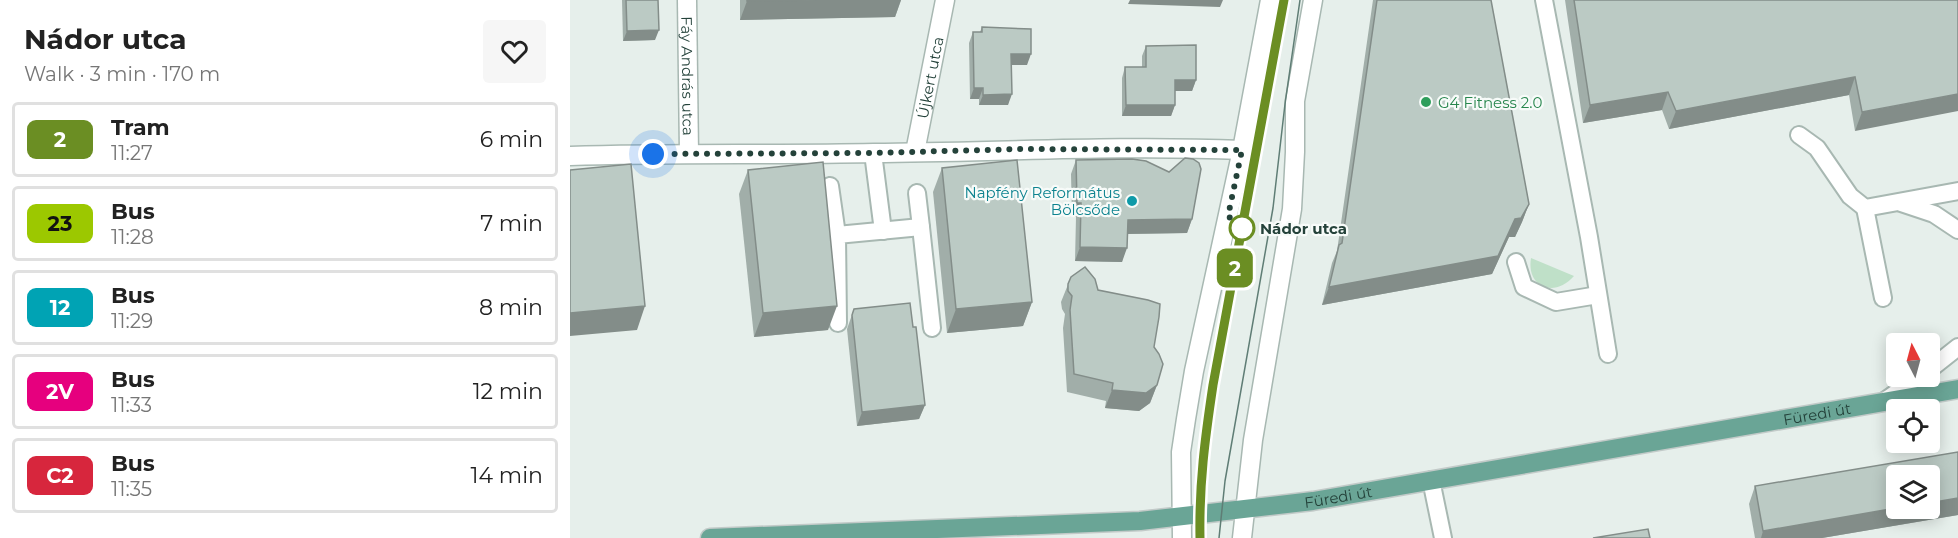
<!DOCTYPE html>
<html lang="en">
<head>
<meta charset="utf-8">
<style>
  :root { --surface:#fff; --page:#f6f6f6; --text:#222; --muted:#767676; --line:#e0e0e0 }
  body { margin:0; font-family:Montserrat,sans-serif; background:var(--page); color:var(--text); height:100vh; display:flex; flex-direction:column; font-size:22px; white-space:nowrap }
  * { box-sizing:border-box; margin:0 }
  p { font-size:20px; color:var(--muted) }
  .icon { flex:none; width:33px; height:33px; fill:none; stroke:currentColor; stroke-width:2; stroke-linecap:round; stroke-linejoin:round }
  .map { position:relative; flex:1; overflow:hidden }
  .drawer { display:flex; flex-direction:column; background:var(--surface); width:570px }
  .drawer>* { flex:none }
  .badge { padding:0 12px; border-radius:9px; font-size:21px; line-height:39px }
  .needle { width:39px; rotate:354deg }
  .buttons { position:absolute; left:1316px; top:333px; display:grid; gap:12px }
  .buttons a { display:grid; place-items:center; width:54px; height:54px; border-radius:6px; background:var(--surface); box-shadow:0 3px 15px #0003; font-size:30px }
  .you { position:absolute; width:30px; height:30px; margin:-15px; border:4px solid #fff; border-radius:50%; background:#1a73e8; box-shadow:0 0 0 9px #1a73e833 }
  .map>.badge { position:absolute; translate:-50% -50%; box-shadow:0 0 0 3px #fff }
  .round { display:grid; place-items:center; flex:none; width:63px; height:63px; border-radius:6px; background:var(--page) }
  .head { display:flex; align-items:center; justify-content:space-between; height:102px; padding:0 24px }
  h1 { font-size:28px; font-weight:700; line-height:45px }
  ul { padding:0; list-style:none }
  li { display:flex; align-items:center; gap:18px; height:75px; margin:0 12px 9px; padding:0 12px; border:3px solid var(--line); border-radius:6px }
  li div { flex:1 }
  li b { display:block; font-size:22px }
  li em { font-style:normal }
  li .badge { min-width:66px; font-weight:700; text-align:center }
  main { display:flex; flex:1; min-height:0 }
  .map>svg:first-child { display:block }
</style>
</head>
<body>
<main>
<section class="drawer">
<div class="head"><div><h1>Nádor utca</h1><p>Walk · 3 min · 170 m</p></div><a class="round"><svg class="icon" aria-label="heart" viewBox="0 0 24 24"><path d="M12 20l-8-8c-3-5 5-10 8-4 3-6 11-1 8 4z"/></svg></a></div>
<ul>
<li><span class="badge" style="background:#6b8e23;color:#fff">2</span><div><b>Tram</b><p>11:27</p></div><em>6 min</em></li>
<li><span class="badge" style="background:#9cc800;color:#111">23</span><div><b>Bus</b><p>11:28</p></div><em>7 min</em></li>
<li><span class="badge" style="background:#00a3b4;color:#fff">12</span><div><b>Bus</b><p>11:29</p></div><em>8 min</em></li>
<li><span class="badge" style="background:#e6007e;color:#fff">2V</span><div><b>Bus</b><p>11:33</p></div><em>12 min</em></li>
<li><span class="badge" style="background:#d7263d;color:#fff">C2</span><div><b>Bus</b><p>11:35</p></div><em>14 min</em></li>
</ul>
</section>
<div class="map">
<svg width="1388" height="538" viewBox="0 0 1388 538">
  <rect width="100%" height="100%" fill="#e6efeb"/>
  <path fill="#bfe0c8" d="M 961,258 L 1004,276 C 985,298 956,288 961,258 Z"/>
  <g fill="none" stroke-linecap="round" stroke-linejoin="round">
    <defs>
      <g id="service">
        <path d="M 974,0 L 1019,237 L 1038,354"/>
        <path d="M 1229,135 L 1247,148 L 1280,196 L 1295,208 L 1388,191"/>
        <path d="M 303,153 L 313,231"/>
        <path d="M 260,186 L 267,235"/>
        <path d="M 347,193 L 351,227"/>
        <path d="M 1331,203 L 1364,214 L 1388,230"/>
        <path d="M 1295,208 L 1313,298"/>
        <path d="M 946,262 L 954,287 L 986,302 L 1028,295"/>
        <path d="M 268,323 L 267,235 L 351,227 L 362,328"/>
        <path d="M 1359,370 L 1388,347"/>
        <path d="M 1316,400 L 1350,376"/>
        <path d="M 861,480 L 873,538"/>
      </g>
      <g id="minor">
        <path id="s1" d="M 117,0 L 119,153"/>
        <path id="s2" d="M 345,152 L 375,0"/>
        <path d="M 0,156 C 101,153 203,155 304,153 C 427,152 550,145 672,150"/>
      </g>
      <g id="tertiary">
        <path d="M 612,538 L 611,452 L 616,419 L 624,371 L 672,150 L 700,0"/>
        <path d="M 672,538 L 683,440 L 722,209 L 725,152 L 725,101 L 743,0"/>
      </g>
      <g id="primary">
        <path id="s3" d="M 140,538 L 570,521 L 743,501 L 1388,389"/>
      </g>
    </defs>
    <use href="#service" stroke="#a8b8b2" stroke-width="20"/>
    <use href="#minor" stroke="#a8b8b2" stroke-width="21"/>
    <use href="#tertiary" stroke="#a8b8b2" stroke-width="21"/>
    <use href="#primary" stroke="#c2cac8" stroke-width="21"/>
    <use href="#service" stroke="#fff" stroke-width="16"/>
    <use href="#minor" stroke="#fff" stroke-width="18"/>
    <use href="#tertiary" stroke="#fff" stroke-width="18"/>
    <use href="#primary" stroke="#6aa596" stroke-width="18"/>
    <g stroke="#5f7d75" stroke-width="1.5">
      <path d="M 630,538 C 629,486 635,436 643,385 L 714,0"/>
      <path d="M 649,538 L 655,481 L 703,208 L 715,104 L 730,0"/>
    </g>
  </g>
  <g fill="#a1aea9">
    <path d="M 52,0 L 88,0 L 85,40 L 53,41 Z"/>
    <path d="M 170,0 L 331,0 L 325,17 L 170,20 Z"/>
    <path d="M 803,0 L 921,0 L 959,204 L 952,222 L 945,237 L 939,237 L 922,274 L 752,305 L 762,263 L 767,251 Z"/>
    <path d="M 995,0 L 1388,0 L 1285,131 L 1279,95 L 1099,129 L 1092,110 L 1013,123 Z"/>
    <path d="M 412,27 L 457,65 L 441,65 L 438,105 L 409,105 L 409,99 L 400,99 L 399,43 L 403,32 L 410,32 Z"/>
    <path d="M 576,46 L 626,80 L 622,91 L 605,91 L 605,105 L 601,116 L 552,116 L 552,78 L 555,67 L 572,67 L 572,56 Z"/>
    <path d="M 506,160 L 622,219 L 617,233 L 558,234 L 552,262 L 505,261 L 506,217 L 502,217 L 501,174 Z"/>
    <path d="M 372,168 L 462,302 L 453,326 L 377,333 L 363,192 Z"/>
    <path d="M 178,170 L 258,330 L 184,337 L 169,194 Z"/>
    <path d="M 501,277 L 528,290 L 584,347 L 587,385 L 580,403 L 569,411 L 535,408 L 536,401 L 497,392 L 493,328 L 495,314 L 492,309 L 491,302 Z"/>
    <path d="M 284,309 L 343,327 L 355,405 L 349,419 L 287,426 L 277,329 Z"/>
    <path d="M 1185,486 L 1388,515 L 1252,538 L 1185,538 L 1179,504 Z"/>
  </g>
  <g fill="#838d89">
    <path d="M 247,0 L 331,0 L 325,17 L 170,20 L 177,1 Z"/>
    <path d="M 560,0 L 653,0 L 650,7 L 558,4 Z"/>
    <path d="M 89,30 L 85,40 L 53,41 L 57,31 Z"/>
    <path d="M 441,54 L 461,54 L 457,65 L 437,65 Z"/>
    <path d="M 1285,77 L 1279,95 L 1099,129 L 1106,111 Z"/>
    <path d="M 605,80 L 626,80 L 622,91 L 601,91 Z"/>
    <path d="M 404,88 L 413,88 L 409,99 L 400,99 Z"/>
    <path d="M 1098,92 L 1092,110 L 1013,123 L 1020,105 Z"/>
    <path d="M 442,94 L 438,105 L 409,105 L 413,95 Z"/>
    <path d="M 1388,94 L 1388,111 L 1285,131 L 1292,112 Z"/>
    <path d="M 556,105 L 605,105 L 601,116 L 552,116 Z"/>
    <path d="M 507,203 L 511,203 L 506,217 L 502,217 Z"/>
    <path d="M 959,204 L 952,222 L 945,237 L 939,237 L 922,274 L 752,305 L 759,287 Z"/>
    <path d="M 622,219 L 617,233 L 553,234 L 558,220 Z"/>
    <path d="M 510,247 L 557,248 L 552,262 L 505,261 Z"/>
    <path d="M 462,302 L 453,326 L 377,333 L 386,309 Z"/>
    <path d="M 75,306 L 67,330 L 0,336 L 0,313 Z"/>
    <path d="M 267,306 L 258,330 L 184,337 L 193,313 Z"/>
    <path d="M 587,385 L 580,403 L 569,411 L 535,408 L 542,390 Z"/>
    <path d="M 355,405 L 349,419 L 287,426 L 292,412 Z"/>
    <path d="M 1388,498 L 1388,515 L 1252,538 L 1191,538 L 1193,531 L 1326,508 L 1359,508 L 1359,503 Z"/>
  </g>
  <g fill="#bbcac4" stroke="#838d89" stroke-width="1.5">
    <path d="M 56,0 L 88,0 L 89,30 L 57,31 Z"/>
    <path d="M 177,0 L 247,0 L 177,1 Z"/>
    <path d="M 807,0 L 921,0 L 959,204 L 951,218 L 945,219 L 928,256 L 759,287 L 769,245 L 772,243 Z"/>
    <path d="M 1004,0 L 1388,0 L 1388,94 L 1292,112 L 1285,77 L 1106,111 L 1098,92 L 1020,105 Z"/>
    <path d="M 412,27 L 461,29 L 461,54 L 441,54 L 442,94 L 413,95 L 413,88 L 404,88 L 403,32 L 412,32 Z"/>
    <path d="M 626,45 L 626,80 L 605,80 L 605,105 L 556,105 L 555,67 L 576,67 L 576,46 Z"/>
    <path d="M 615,158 L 623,159 L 629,163 L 631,169 L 622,219 L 558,220 L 557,248 L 510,247 L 511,203 L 507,203 L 506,160 L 562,159 L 576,161 L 599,172 Z"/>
    <path d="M 447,160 L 462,302 L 386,309 L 372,168 Z"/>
    <path d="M 253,162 L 267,306 L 193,313 L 178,170 Z"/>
    <path d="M 61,164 L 75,306 L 0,313 L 0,170 Z"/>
    <path d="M 515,267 L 525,279 L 528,290 L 578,300 L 590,304 L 589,317 L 584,347 L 589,354 L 593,364 L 587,385 L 576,393 L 542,390 L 543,383 L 504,374 L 500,310 L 502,296 L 498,291 L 498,284 L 501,277 Z"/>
    <path d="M 340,303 L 343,327 L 346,327 L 355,405 L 292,412 L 282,315 L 284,309 Z"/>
    <path d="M 1388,452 L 1388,498 L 1359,503 L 1359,476 L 1326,476 L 1326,508 L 1193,531 L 1185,486 Z"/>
    <path d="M 1078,529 L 1080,538 L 1023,538 Z"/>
  </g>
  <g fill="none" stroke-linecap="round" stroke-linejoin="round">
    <defs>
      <path id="line" d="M 630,538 C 629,484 635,438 643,385 L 714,0"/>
    </defs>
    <use href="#line" stroke="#fff" stroke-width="14"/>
    <use href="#line" stroke="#6b8e23" stroke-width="9"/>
    <path stroke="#24423a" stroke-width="6" stroke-dasharray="0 10.8" d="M 83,154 L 303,153 L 452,149 L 672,150 L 658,216 L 672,228"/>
  </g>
  <circle fill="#2e9e5b" stroke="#f7fbf9" stroke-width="2" cx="856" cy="102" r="6"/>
  <circle fill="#0f9aa8" stroke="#f7fbf9" stroke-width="2" cx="562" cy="201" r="6"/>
  <circle fill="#fff" stroke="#6b8e23" stroke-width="3" cx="672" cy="228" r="12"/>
  <g text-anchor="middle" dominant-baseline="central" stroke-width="4.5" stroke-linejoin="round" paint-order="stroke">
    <g font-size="15" fill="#24423a" stroke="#f7fbf9">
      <text stroke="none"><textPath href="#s2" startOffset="76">Újkert utca</textPath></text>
      <text stroke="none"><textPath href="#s1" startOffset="76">Fáy András utca</textPath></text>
      <text stroke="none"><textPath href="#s3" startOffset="1116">Füredi út</textPath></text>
      <text stroke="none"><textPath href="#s3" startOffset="630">Füredi út</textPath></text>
    </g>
    <g font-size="15" fill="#27864d" stroke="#f7fbf9" text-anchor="start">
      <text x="868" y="102">G4 Fitness 2.0</text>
    </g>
    <g font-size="15" fill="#0d838f" stroke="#f7fbf9" text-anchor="end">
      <text x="550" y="192">Napfény Református<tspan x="550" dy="17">Bölcsőde</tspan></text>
    </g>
    <g font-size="15" font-weight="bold" fill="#24423a" stroke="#f7fbf9" text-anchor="start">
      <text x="690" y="228">Nádor utca</text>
    </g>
  </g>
</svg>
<div class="buttons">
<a><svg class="needle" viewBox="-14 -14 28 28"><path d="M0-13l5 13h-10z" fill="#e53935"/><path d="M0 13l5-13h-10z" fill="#767676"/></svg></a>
<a><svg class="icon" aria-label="locate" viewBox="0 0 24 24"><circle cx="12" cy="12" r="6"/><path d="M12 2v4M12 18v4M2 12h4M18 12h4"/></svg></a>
<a><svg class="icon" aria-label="layers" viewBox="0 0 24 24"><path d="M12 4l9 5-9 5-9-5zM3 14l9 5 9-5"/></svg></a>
</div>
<div class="you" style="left:83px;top:154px"></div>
<b class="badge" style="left:665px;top:268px;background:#6b8e23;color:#fff">2</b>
</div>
</main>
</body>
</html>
